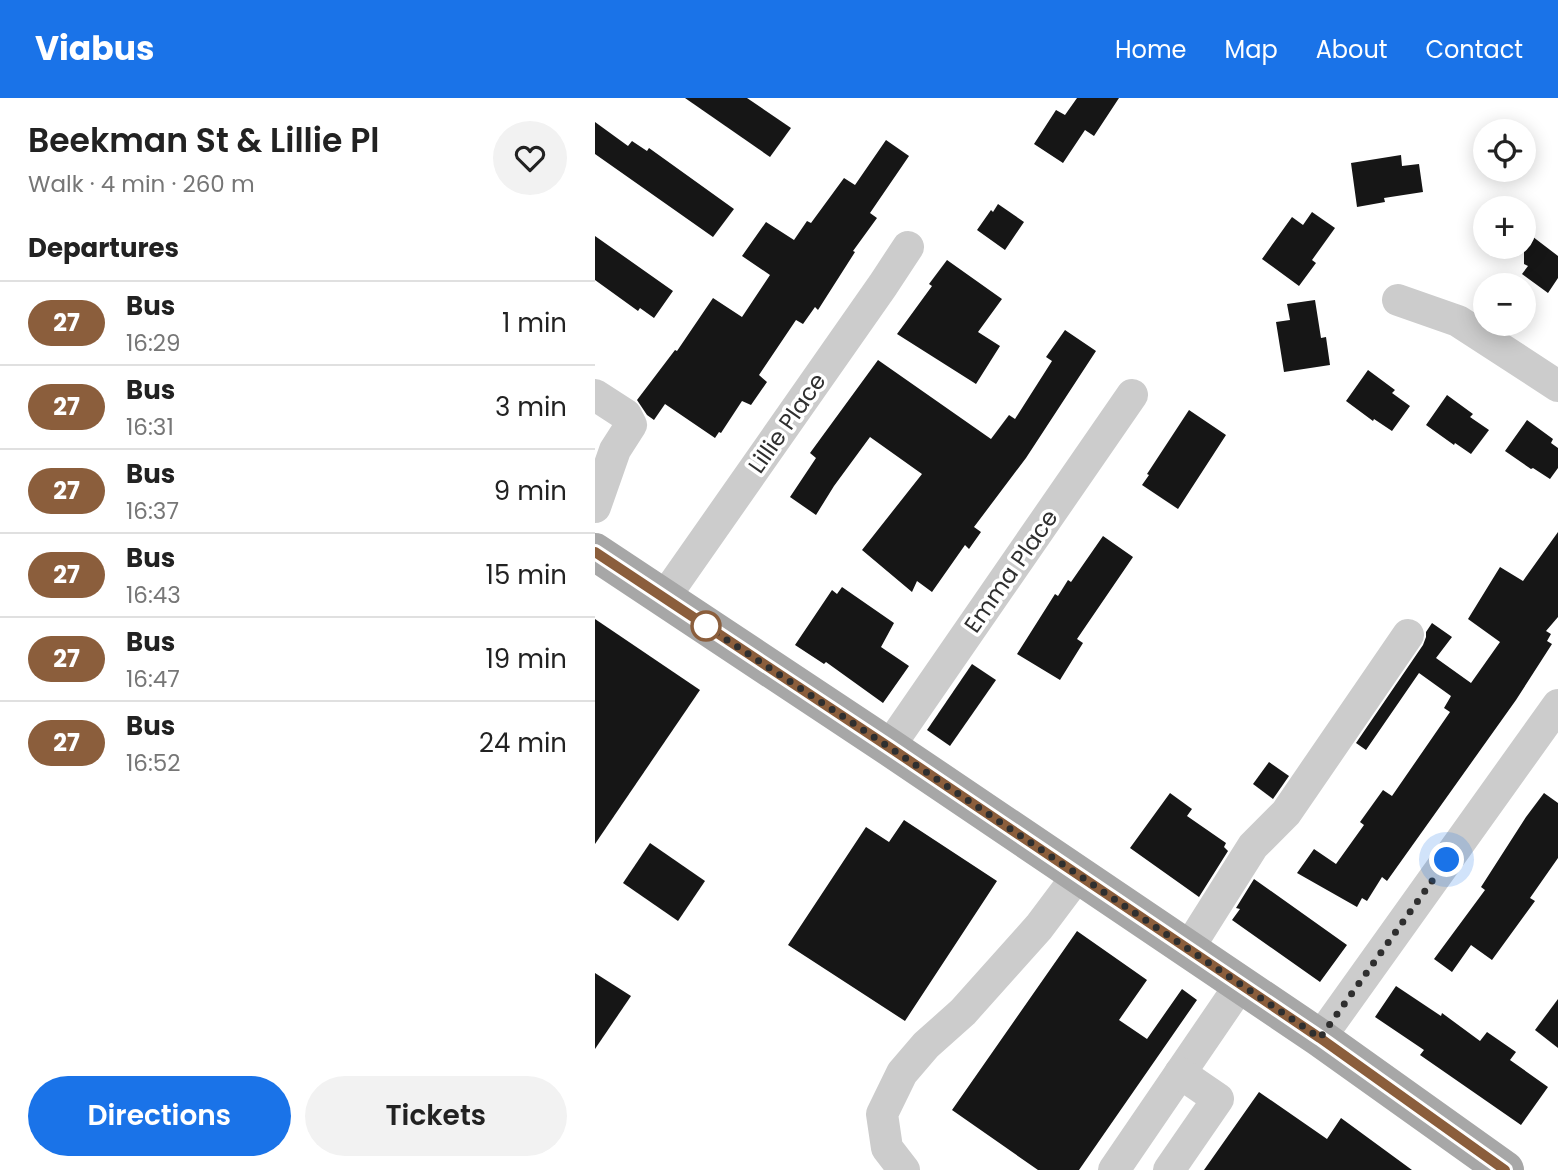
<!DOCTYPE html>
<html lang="en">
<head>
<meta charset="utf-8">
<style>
  :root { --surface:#fff; --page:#f2f2f2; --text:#222; --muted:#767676; --line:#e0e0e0; --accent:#1a73e8 }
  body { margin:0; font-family:Poppins,sans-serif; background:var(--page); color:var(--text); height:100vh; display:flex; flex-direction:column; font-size:26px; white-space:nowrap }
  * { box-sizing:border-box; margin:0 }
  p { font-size:23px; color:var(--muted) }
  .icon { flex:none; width:38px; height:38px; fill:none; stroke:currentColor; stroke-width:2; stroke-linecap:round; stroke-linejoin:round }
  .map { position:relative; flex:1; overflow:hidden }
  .panel { display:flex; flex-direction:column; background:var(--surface); width:595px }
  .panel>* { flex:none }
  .badge { padding:0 14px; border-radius:23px; font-size:24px; line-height:46px }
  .buttons { position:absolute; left:878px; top:21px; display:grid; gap:14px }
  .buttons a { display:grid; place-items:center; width:63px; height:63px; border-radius:50%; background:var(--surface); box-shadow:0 4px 18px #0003; font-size:35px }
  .you { position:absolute; width:35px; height:35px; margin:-18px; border:5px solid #fff; border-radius:50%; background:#1a73e8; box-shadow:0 0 0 10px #1a73e833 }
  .map>.badge { position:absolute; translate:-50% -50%; box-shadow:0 0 0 4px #fff }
  h2 { padding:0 28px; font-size:26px; line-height:63px }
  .round { display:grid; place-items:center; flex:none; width:74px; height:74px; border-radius:37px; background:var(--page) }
  .head { display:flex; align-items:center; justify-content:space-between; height:119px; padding:0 28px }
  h1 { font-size:33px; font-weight:600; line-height:52px }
  .cta { display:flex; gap:14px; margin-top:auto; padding:14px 28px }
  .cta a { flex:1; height:80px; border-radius:42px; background:var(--accent); color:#fff; font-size:28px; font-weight:600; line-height:80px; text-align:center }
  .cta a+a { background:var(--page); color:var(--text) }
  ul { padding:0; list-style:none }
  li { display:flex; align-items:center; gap:21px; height:84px; padding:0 28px; border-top:2px solid var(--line) }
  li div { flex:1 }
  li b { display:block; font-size:26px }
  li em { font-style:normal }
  li .badge { min-width:77px; font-weight:700; text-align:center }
  header { display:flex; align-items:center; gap:42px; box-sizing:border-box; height:98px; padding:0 35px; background:var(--accent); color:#fff }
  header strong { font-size:33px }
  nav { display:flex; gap:38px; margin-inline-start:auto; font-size:24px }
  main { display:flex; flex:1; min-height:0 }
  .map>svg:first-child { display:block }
</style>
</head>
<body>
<header>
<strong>Viabus</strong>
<nav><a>Home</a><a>Map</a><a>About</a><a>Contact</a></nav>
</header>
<main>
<section class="panel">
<div class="head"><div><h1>Beekman St &amp; Lillie Pl</h1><p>Walk · 4 min · 260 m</p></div><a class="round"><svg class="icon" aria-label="heart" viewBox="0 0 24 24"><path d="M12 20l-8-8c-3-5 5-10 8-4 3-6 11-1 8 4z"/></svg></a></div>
<h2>Departures</h2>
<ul>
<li><span class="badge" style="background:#8b5e3c;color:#fff">27</span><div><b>Bus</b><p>16:29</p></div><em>1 min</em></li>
<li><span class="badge" style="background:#8b5e3c;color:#fff">27</span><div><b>Bus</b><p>16:31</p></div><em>3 min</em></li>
<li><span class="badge" style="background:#8b5e3c;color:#fff">27</span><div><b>Bus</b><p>16:37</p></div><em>9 min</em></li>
<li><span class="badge" style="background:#8b5e3c;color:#fff">27</span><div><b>Bus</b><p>16:43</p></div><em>15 min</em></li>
<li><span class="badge" style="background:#8b5e3c;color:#fff">27</span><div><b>Bus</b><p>16:47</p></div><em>19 min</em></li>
<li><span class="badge" style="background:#8b5e3c;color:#fff">27</span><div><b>Bus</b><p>16:52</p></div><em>24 min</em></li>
</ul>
<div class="cta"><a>Directions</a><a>Tickets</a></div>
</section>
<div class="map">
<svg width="963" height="1072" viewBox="0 0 963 1072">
  <rect width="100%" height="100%" fill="#fff"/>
  <g fill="#161616">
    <path d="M 90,0 L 152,0 L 196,30 L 175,59 Z"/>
    <path d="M 482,0 L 524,0 L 499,38 L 490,32 L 468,65 L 439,46 L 461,12 L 470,17 Z"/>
    <path d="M 0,24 L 33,48 L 37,43 L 52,53 L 54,50 L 139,111 L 118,139 L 0,56 Z"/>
    <path d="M 291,42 L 314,58 L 275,115 L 282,120 L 258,153 L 260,154 L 223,212 L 220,209 L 208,226 L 201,222 L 164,277 L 172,284 L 156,307 L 147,303 L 126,335 L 124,334 L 120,340 L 70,306 L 59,322 L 52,317 L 42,302 L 80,252 L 82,253 L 118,200 L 147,219 L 175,177 L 147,158 L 171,124 L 199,142 L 212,123 L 216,125 L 249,80 L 260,87 Z"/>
    <path d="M 806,57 L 807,68 L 824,66 L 828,94 L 789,100 L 790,104 L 762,109 L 756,65 Z"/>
    <path d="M 403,106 L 429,124 L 410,152 L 382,132 L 396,112 L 398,114 Z"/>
    <path d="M 717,114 L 740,130 L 717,162 L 721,165 L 704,188 L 667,161 L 697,119 L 708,127 Z"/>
    <path d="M 929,132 L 963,158 L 963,180 L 953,195 L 927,176 L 933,168 L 929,166 Z"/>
    <path d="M 0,138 L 78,193 L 59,220 L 45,210 L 43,213 L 0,182 Z"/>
    <path d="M 352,162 L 407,201 L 383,234 L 405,248 L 381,286 L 302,236 L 337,188 L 334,186 Z"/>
    <path d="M 720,202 L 726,240 L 731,239 L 735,267 L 689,274 L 681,224 L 695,222 L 692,206 Z"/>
    <path d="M 470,232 L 501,253 L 431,360 L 379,429 L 386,434 L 374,451 L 370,447 L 337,494 L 322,483 L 317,494 L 267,452 L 327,376 L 275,339 L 239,388 L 221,417 L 195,399 L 221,360 L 215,355 L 283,262 L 396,341 L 414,317 L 420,321 L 457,263 L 451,259 Z"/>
    <path d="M 773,272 L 800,292 L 797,295 L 815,308 L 797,333 L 779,321 L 778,323 L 751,303 Z"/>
    <path d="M 852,297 L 878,316 L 875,319 L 894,332 L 876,356 L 860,345 L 859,347 L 831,327 Z"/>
    <path d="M 594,312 L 631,337 L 583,411 L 547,387 L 554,377 L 552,376 Z"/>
    <path d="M 932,322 L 958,341 L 956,345 L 963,350 L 963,370 L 955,381 L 938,370 L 936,371 L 910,353 Z"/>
    <path d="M 963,434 L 963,519 L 951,533 L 956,536 L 952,543 L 957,546 L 921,602 L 792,783 L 787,779 L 772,803 L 767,800 L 762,809 L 702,775 L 719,751 L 741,766 L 769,727 L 765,724 L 788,692 L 797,698 L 855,614 L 849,610 L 856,598 L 824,575 L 771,652 L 761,645 L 828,547 L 831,539 L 831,534 L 837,525 L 857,539 L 841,560 L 876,585 L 905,544 L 873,521 L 905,469 L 928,483 Z"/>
    <path d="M 508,438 L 538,459 L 482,541 L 488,545 L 465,582 L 422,556 L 460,496 L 463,498 L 473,482 L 476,484 Z"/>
    <path d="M 247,489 L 299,525 L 286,549 L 314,568 L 288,605 L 231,564 L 229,566 L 200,547 L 237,492 L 242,496 Z"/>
    <path d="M 0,521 L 105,592 L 0,746 Z"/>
    <path d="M 377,566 L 401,582 L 355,648 L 332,632 Z"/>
    <path d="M 674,664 L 694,678 L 678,701 L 658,686 Z"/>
    <path d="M 575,695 L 597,711 L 592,718 L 631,745 L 629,749 L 633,753 L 604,799 L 535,750 Z"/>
    <path d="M 949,695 L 963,705 L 963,760 L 935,800 L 940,803 L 897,862 L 876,847 L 857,874 L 839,861 L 890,792 L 886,789 L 931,719 Z"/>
    <path d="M 309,722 L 402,783 L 310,923 L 193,847 L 271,729 L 294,744 Z"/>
    <path d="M 55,745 L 110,783 L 83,823 L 28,785 Z"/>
    <path d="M 659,781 L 752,847 L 725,884 L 637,822 L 645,811 L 641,810 Z"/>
    <path d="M 482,833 L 552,882 L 524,922 L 552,941 L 587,891 L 602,902 L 484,1072 L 443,1072 L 357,1012 Z"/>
    <path d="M 0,875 L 36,898 L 0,951 Z"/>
    <path d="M 801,888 L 846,918 L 847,915 L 885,943 L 892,934 L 921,954 L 915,962 L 953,989 L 926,1027 L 825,957 L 829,952 L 780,919 Z"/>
    <path d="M 963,901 L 963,950 L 940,932 Z"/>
    <path d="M 664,994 L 732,1041 L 746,1020 L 817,1072 L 609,1072 Z"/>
  </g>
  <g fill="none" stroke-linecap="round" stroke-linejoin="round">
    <g stroke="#ccc" stroke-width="32">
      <path d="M 803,202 L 863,223 L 963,288"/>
      <path d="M 0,297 L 31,317 L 36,327 L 20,352 L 0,409"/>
      <path d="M 69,500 L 288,187 L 313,149"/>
      <path d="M 294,649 L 537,297"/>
      <path d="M 593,851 L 658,748 L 691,715 L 813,537"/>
      <path d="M 725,940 L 963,607"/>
      <path d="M 309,1072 L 292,1050 L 287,1016 L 307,975 L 331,947 L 368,914 L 444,829 L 483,777"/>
      <path d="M 519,1072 L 646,886"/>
      <path d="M 574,1072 L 623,1001 L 585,975"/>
    </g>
    <path stroke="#a7a7a7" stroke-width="38" d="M 0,454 L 294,649 L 725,940 L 910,1072"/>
  </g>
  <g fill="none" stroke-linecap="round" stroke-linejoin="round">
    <defs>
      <path id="line" d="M 0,454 L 294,649 L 725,940 L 910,1072"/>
    </defs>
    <use href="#line" stroke="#fff" stroke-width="16"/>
    <use href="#line" stroke="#8b5e3c" stroke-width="10"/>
    <path stroke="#2f2f2f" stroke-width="7" stroke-dasharray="0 12.6" d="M 111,528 L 294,649 L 725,940 L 852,762"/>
  </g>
  <circle fill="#fff" stroke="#8b5e3c" stroke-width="3.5" cx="111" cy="528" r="14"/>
  <g text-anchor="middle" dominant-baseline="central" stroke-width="7" stroke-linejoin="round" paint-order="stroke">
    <g font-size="23" fill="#2f2f2f" stroke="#fff">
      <text transform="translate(192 325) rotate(-55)">Lillie Place</text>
      <text transform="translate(416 473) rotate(-55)">Emma Place</text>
    </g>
  </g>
</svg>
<div class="buttons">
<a><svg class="icon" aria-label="locate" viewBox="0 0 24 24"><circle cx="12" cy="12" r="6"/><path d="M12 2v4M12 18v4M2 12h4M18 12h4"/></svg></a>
<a>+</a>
<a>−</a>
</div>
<div class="you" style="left:852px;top:762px"></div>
</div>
</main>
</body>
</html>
